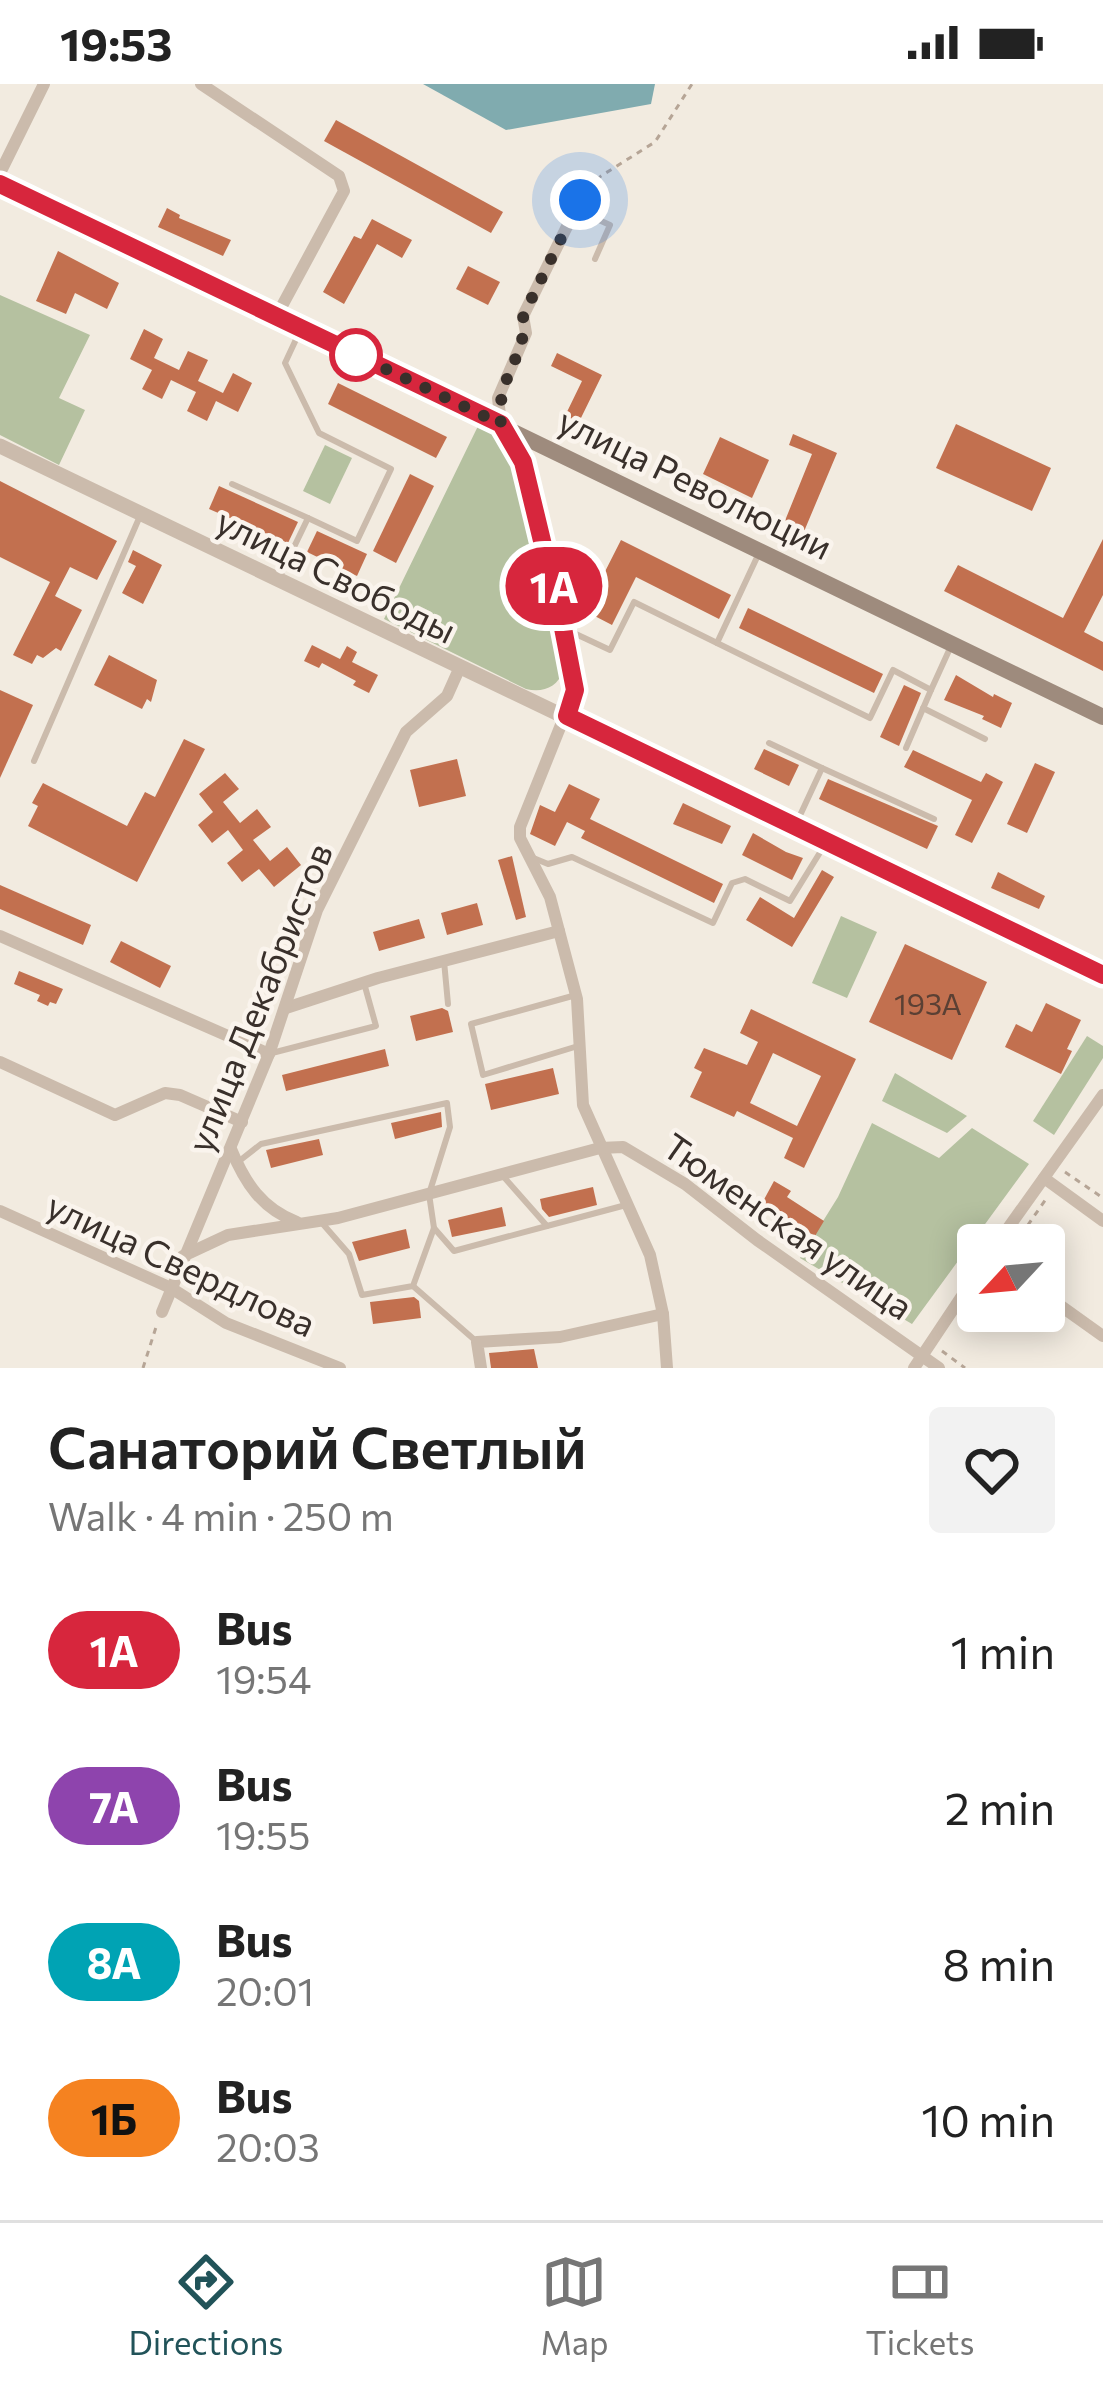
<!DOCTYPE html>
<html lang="en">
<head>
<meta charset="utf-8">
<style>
  :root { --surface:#fff; --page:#f2f2f2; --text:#222; --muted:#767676; --line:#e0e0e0; --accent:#215359 }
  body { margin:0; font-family:Commissioner,sans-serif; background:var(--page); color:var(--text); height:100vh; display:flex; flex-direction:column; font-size:45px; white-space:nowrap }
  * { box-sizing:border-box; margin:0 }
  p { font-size:39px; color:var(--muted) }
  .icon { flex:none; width:66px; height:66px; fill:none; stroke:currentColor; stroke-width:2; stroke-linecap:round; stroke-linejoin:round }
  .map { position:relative; height:1284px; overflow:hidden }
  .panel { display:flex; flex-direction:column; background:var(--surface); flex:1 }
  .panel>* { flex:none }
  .badge { padding:0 24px; border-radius:39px; font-size:42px; line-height:78px }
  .needle { width:78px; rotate:244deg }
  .fabs { position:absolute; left:957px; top:1140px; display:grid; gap:24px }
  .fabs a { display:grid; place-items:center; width:108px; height:108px; border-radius:12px; background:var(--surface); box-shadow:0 6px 30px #0003; font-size:60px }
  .you { position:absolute; width:60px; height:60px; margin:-30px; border:9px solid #fff; border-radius:50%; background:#1a73e8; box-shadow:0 0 0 18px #1a73e833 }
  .map>.badge { position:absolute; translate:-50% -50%; box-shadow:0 0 0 6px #fff }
  .round { display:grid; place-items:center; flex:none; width:126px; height:126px; border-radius:12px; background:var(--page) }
  .overview { display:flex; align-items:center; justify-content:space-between; height:204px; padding:0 48px }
  h1 { font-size:57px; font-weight:600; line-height:90px }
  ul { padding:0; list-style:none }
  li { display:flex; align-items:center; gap:36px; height:156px; padding:0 48px }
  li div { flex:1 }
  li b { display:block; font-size:45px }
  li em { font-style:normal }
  li .badge { min-width:132px; font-weight:700; text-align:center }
  .status { display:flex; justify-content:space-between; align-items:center; height:84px; padding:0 60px; background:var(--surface); direction:ltr }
  .status svg { height:33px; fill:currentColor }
  .dock { display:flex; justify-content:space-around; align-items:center; height:168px; border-top:3px solid var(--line); background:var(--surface); font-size:33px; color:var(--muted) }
  .dock a { display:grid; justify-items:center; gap:6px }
  .dock .on { color:var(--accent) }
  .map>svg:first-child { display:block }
</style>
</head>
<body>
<div class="status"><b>19:53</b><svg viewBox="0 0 49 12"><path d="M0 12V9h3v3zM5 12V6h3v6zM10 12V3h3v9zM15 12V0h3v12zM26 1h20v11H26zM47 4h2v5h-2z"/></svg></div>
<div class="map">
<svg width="1103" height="1284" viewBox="0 0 1103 1284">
  <rect width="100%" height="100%" fill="#f2ebe0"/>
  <g fill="#b5c1a0">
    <path d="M 0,211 L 90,251 L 59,314 L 85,326 L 59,381 L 0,351 Z"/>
    <path d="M 479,340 L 502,355 L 513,375 C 522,410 570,562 563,586 C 558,604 542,609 526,605 L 384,535 Z"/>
    <path d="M 325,361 L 352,374 L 330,420 L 303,407 Z"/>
    <path d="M 841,832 L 877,848 L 847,914 L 812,899 Z"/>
    <path d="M 1087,952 L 1103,962 L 1103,974 L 1054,1051 L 1033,1037 Z"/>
    <path d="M 895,989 L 967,1032 L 947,1049 L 882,1017 Z"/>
    <path d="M 872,1039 L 939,1074 L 972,1044 L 1029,1080 L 912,1240 L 800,1174 L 838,1113 Z"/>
  </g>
  <path fill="#80abaf" d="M 423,0 L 655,0 L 651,20 L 506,46 Z"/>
  <g fill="#c2704f" fill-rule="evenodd">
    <path d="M 336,36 L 503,128 L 491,149 L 324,57 Z"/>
    <path d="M 167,124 L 180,131 L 179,134 L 231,156 L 223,172 L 158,143 Z"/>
    <path d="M 372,135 L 412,156 L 402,174 L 377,160 L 344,220 L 323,208 L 354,152 L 361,155 Z"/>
    <path d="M 58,167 L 119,199 L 107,225 L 75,209 L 66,230 L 36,217 Z"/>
    <path d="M 468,182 L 500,198 L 488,221 L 456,205 Z"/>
    <path d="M 144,245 L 163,255 L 154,274 L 179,286 L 188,267 L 208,276 L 198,297 L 223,309 L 233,289 L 252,299 L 238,328 L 216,317 L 207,337 L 187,327 L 196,308 L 171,296 L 162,315 L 142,305 L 152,286 L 130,275 Z"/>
    <path d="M 557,269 L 602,291 L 579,338 L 565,332 L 582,297 L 551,282 Z"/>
    <path d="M 338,299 L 447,353 L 436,374 L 328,320 Z"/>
    <path d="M 956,340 L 1051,384 L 1032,427 L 936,384 Z"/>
    <path d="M 793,350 L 837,369 L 800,457 L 780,449 L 812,370 L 789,361 Z"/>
    <path d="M 720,353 L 769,376 L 752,414 L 703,390 Z"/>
    <path d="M 410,390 L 434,402 L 396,479 L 373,467 Z"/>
    <path d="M 0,397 L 117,457 L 97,496 L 70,483 L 55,512 L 82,526 L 61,567 L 56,564 L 43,574 L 37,571 L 32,580 L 13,571 L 50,498 L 0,473 Z"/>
    <path d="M 219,402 L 298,438 L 288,459 L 209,425 Z"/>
    <path d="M 317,447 L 367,470 L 357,492 L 307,468 Z"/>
    <path d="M 1103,455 L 1103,511 L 1084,548 L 1103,558 L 1103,587 L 944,507 L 958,481 L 1063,534 Z"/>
    <path d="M 621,456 L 731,511 L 719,535 L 636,493 L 612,541 L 585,527 Z"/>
    <path d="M 133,466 L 162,481 L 143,520 L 122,509 L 136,482 L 128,478 Z"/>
    <path d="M 748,524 L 883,590 L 874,609 L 739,544 Z"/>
    <path d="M 312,561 L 340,575 L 347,562 L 357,568 L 352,578 L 378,591 L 369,609 L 353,601 L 356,597 L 322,579 L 319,584 L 304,577 Z"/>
    <path d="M 109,571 L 157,596 L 151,618 L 147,615 L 142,625 L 94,601 Z"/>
    <path d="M 956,591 L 993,613 L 994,610 L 1012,619 L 1001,644 L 982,635 L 984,632 L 944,616 Z"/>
    <path d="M 904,601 L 921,609 L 899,662 L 880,653 Z"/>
    <path d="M 0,606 L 33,621 L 0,694 Z"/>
    <path d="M 184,655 L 205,665 L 137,798 L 28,742 L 38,722 L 32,719 L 43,699 L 127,742 L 145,708 L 155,713 Z"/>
    <path d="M 764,665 L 799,681 L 789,702 L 754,685 Z"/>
    <path d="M 913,666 L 981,698 L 986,689 L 1003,698 L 972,759 L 955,751 L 972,716 L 904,683 Z"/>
    <path d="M 457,675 L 466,712 L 419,723 L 410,686 Z"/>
    <path d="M 1035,679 L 1055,688 L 1027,749 L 1007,740 Z"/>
    <path d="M 225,689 L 239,705 L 223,718 L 240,739 L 257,725 L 271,743 L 253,756 L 270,777 L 287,763 L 301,781 L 274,803 L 259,785 L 242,798 L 227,779 L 243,766 L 228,746 L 212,759 L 198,741 L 213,728 L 199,710 Z"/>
    <path d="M 828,695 L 938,742 L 927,765 L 819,715 Z"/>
    <path d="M 569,700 L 600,715 L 590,735 L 723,800 L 714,819 L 581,754 L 585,747 L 567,738 L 555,762 L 530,750 L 540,721 L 555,728 Z"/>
    <path d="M 683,719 L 731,742 L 722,760 L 673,740 Z"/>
    <path d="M 753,749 L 786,768 L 803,774 L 792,796 L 742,771 Z"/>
    <path d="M 512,772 L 526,833 L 516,836 L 498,776 Z"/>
    <path d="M 822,786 L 834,793 L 792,863 L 746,836 L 760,813 L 794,834 Z"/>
    <path d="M 998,788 L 1045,812 L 1039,825 L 991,804 Z"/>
    <path d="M 0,801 L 91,841 L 83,861 L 0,825 Z"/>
    <path d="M 477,819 L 483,841 L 447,851 L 441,829 Z"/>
    <path d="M 419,835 L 425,854 L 379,867 L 373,848 Z"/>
    <path d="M 121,857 L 171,882 L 160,904 L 110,878 Z"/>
    <path d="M 905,860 L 987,898 L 952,976 L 869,938 Z"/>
    <path d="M 19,887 L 63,905 L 56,920 L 50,918 L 48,922 L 37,917 L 40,911 L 14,900 Z"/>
    <path d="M 1046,919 L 1081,936 L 1067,965 L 1072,967 L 1061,990 L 1005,963 L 1016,940 L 1032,948 Z"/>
    <path d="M 442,924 L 448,927 L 453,948 L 416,957 L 410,932 Z"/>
    <path d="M 751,925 L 856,975 L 804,1084 L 784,1074 L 793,1054 L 737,1027 L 734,1033 L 690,1013 L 702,988 L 694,984 L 704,964 L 747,981 L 758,958 L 740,949 ZM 773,969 L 821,992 L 797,1042 L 750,1019 Z"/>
    <path d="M 385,965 L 389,982 L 286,1007 L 282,991 Z"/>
    <path d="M 553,984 L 559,1010 L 491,1026 L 485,1000 Z"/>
    <path d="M 441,1028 L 442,1043 L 395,1055 L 391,1039 Z"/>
    <path d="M 319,1055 L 323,1071 L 271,1084 L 266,1066 Z"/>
    <path d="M 774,1097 L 791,1107 L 787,1113 L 824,1137 L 815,1152 L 761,1121 Z"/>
    <path d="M 593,1103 L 597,1121 L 549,1133 L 542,1125 L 540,1115 Z"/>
    <path d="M 502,1123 L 506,1142 L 452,1153 L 448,1136 Z"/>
    <path d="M 406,1145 L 410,1164 L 359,1177 L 352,1158 Z"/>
    <path d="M 414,1213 L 419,1217 L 421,1234 L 373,1240 L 370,1218 Z"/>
    <path d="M 534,1265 L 538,1284 L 491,1284 L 489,1269 Z"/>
  </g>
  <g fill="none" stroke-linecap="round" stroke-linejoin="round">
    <g stroke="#b6a596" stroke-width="3" stroke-dasharray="6 6" stroke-linecap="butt">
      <path d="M 588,104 L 601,92 L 655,58 L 692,0"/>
      <path d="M 1065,1088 L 1103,1114"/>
      <path d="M 1014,1161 L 1046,1115"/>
      <path d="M 965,1231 L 978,1212"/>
      <path d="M 942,1267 L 965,1284"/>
      <path d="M 143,1284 L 157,1240"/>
    </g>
    <g stroke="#cbbbac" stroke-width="6">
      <path d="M 579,127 L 610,141 L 595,175"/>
      <path d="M 232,400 L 308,434"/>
      <path d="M 280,492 L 308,434 L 357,457 L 391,385 L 319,349 L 285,279 L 299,249"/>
      <path d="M 563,544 L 610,566 L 634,518 L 717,559 L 759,469"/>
      <path d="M 717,559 L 870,634 L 893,586 L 931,606 L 951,562"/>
      <path d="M 923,624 L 985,655"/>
      <path d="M 769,659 L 822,684"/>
      <path d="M 906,664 L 931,606"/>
      <path d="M 34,677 L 140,432"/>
      <path d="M 796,740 L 822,684 L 934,735"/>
      <path d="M 531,773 L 548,780 L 572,773 L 713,839 L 732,799 L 745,795 L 790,817 L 824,762"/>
      <path d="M 444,877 L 448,920"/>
      <path d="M 576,911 L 471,940 L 483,991 L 578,962"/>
      <path d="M 272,969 L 376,942 L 364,899"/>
      <path d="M 238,1078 L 261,1060 L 447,1019 L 450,1043 L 429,1110 L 434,1144 L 413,1202 L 362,1211 L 349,1170 L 322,1139"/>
      <path d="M 503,1092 L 547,1142 L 626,1121"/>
      <path d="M 434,1144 L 454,1167 L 547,1142"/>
      <path d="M 413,1202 L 477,1258"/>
    </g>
    <g stroke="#cbbbac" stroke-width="12">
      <path d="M 201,0 L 339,92 L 344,107 L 276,233"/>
      <path d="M 0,89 L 44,0"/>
      <path d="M 580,116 L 523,232 L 526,249 L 498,314 L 501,340 L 523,378 L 575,606 L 520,743 L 520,754 L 550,813 L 577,915 L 583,1021 L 650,1171 L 663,1230 L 667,1284"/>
      <path d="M 0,852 L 269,970"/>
      <path d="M 286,924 L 378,894 L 559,847"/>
      <path d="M 0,978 L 115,1031 L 165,1009 L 180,1011 L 242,1038"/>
      <path d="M 231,1065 C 245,1099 262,1125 297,1138"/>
      <path d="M 1044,1094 L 1103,1137"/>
      <path d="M 0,1127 L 171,1204 L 226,1239 L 340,1284"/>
      <path d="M 996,1161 L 1103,1011"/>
      <path d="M 183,1172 L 228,1151 L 338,1134 L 600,1064 L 623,1063 L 685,1100 L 757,1156 L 939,1284"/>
      <path d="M 1044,1210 L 1103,1252"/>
      <path d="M 162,1228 L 269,970 L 317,826 L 406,648 L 447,612 L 460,583"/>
      <path d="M 481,1284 L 477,1258 L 560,1253 L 663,1230"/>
      <path d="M 914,1284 L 978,1188"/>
    </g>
    <path stroke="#cbbbac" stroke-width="15" d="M 0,362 L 1103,891"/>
    <path stroke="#9e8b7d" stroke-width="16" d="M 0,100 L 1103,633"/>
  </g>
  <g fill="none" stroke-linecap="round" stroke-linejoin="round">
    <defs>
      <path id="line" d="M 0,100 L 501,340 L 523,378 L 563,544 L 575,606 L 567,632 L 1103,891"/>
    </defs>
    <use href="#line" stroke="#fff" stroke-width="27"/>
    <use href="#line" stroke="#d7263d" stroke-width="18"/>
    <path stroke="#39302b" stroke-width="12" stroke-dasharray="0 21.6" d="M 356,271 L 342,264 L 501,340 C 495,292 529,271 523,232 L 580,116"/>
  </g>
  <circle fill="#fff" stroke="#d7263d" stroke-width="6" cx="356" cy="271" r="24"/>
  <g text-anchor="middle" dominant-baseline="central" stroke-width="9" stroke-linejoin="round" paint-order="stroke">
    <g font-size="30" fill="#5b4034">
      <text x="928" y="918">193А</text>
    </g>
    <g font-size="36" fill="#39302b" stroke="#faf4ed">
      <text transform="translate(696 398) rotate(26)">улица Революции</text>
      <text transform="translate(337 490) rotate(26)">улица Свободы</text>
      <text transform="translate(258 913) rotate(-68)">улица Декабристов</text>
      <text transform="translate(789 1141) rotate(35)">Тюменская улица</text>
      <text transform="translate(182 1179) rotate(25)">улица Свердлова</text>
    </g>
  </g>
</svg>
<div class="fabs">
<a><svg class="needle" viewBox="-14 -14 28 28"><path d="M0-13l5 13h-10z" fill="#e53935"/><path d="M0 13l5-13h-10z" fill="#767676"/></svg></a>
</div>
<div class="you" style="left:580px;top:116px"></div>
<b class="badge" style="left:554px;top:502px;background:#d7263d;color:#fff">1А</b>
</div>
<section class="panel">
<div class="overview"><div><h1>Санаторий Светлый</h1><p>Walk · 4 min · 250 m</p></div><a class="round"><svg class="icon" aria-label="heart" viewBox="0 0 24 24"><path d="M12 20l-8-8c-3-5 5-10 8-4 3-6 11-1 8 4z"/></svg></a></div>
<ul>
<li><span class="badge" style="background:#d7263d;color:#fff">1А</span><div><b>Bus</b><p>19:54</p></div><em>1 min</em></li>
<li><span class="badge" style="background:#8e44ad;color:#fff">7А</span><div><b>Bus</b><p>19:55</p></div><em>2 min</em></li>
<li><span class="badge" style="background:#00a3b4;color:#fff">8А</span><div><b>Bus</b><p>20:01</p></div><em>8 min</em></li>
<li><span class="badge" style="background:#f58220;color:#111">1Б</span><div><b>Bus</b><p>20:03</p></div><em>10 min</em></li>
</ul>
</section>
<nav class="dock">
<a class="on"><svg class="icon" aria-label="directions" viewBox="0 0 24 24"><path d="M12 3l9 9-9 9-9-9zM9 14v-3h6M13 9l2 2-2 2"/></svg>Directions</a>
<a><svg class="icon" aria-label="map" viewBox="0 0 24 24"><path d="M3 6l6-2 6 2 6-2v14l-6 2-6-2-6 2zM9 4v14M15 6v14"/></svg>Map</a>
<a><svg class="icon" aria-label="tickets" viewBox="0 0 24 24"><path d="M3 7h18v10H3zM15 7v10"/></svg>Tickets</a>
</nav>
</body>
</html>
